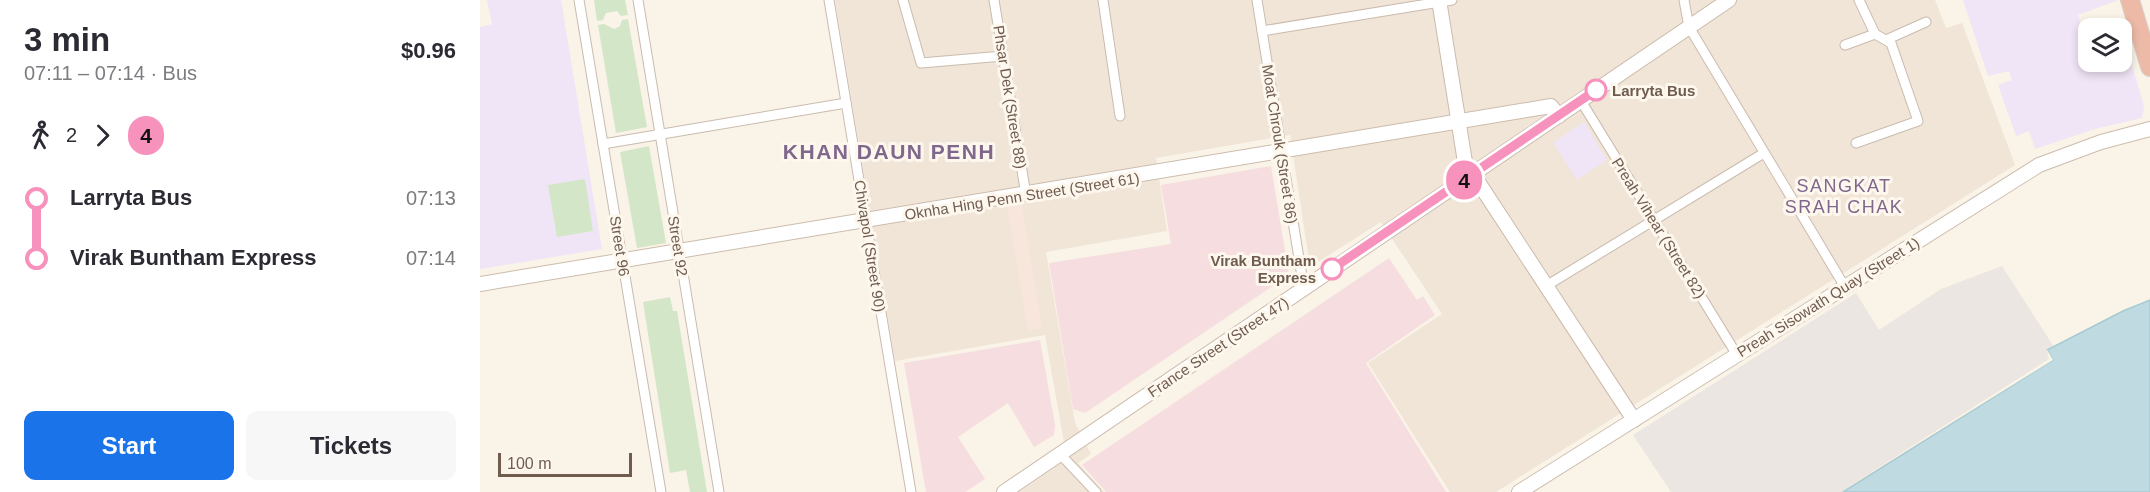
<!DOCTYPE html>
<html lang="en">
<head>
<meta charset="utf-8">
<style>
  :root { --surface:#fff; --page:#f7f7f7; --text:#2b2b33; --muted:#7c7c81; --accent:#1a73e8 }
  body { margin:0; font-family:Arial,sans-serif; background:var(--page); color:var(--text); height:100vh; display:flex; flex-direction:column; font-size:22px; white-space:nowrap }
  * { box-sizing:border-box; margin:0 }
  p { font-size:20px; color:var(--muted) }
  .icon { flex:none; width:33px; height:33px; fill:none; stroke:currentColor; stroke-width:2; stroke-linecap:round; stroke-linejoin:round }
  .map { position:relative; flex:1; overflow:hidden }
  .details { display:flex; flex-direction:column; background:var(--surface); width:480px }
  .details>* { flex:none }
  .badge { padding:0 12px; border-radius:20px; font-size:21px; line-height:39px }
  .tools { position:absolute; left:1598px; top:18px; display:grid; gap:12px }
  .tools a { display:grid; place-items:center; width:54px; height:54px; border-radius:12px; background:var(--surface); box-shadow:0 3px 9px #0003; font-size:30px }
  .scale { position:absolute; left:18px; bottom:15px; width:134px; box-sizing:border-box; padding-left:6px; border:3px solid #705c4f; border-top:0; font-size:16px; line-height:21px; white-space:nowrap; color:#705c4f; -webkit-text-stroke:4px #fdf7ee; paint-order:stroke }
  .map>.badge { position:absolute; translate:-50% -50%; box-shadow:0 0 0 3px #fff }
  .legs { display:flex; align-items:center; gap:9px; height:66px; padding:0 24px; font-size:20px }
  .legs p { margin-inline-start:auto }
  .overview { display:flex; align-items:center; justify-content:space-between; height:102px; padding:0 24px }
  h1 { font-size:33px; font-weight:700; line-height:45px }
  .action { display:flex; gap:12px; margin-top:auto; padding:12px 24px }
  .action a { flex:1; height:69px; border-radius:12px; background:var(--accent); color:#fff; font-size:24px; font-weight:700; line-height:69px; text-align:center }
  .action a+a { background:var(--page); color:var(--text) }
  ul { padding:0 24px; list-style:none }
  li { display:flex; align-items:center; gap:21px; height:60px; font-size:22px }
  li i { display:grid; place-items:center; width:9px; height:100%; margin:0 8px; background:currentColor }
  li i::after { content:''; width:15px; height:15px; margin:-8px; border:4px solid; border-radius:50%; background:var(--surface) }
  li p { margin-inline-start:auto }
  li:first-child i { background:linear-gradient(#0000 50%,currentColor 0) }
  li:last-child i { background:linear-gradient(currentColor 50%,#0000 0) }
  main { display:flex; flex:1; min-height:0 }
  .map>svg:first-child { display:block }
</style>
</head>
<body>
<main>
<section class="details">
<div class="overview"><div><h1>3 min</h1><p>07:11 – 07:14 · Bus</p></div><b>$0.96</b></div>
<div class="legs"><svg class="icon" aria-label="walk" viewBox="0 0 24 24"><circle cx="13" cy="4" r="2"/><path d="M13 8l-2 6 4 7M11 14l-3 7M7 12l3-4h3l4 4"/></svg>2<svg class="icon" aria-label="forward" viewBox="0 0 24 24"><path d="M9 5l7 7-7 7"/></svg><b class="badge" style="background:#f792bd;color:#111">4</b></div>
<ul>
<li><i style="color:#f792bd"></i><b>Larryta Bus</b><p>07:13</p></li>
<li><i style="color:#f792bd"></i><b>Virak Buntham Express</b><p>07:14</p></li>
</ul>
<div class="action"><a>Start</a><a>Tickets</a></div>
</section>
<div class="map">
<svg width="1670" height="492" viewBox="0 0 1670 492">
  <rect width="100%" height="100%" fill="#faf3e8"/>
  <path fill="#f0e5d7" d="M 355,0 L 1455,0 L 1466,28 L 1482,23 L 1535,165 L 1016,492 L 970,492 L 888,363 L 962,314 L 901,222 L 830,267 L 810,135 L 676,158 L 687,231 L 566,252 L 595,423 L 611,454 L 598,463 L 624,492 L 539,492 L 587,459 L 565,335 L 415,361 Z"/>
  <path fill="#f8e6dd" d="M 542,204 L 562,328 L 548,331 L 527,206 Z"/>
  <path fill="#ebe6e1" d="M 1522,266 L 1574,347 L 1568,351 L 1573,360 L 1363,492 L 1191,492 L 1153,435 L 1376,293 L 1399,330 L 1461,289 Z"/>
  <g fill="#f0e5f6">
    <path d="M 7,0 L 81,0 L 122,249 L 0,269 L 0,27 L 12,24 Z"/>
    <path d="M 1483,0 L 1638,0 L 1598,15 L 1608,49 L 1608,62 L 1641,62 L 1641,40 L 1644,39 L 1664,106 L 1662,118 L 1615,129 L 1555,149 L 1549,131 L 1536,136 L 1518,85 L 1532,80 L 1529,71 L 1508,76 Z"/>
    <path d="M 1104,122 L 1127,160 L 1097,180 L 1073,143 Z"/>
  </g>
  <g fill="#f6dddf">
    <path d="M 791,166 L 809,275 L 605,413 L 593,409 L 569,263 L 691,244 L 681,185 Z"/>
    <path d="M 909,258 L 937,300 L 943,296 L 955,315 L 886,363 L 966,492 L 626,492 L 602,465 Z"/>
    <path d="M 560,340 L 575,425 L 574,435 L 554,447 L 528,403 L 478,437 L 505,479 L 485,492 L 446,492 L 424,363 Z"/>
  </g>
  <g fill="#d4e6c8">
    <path d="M 114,0 L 145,0 L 148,15 L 141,16 L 137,11 L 126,13 L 123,20 L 117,21 Z"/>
    <path d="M 148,19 L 167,127 L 136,133 L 118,25 L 124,24 L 134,29 L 140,26 L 142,20 Z"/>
    <path d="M 169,146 L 186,243 L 157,248 L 140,152 Z"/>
    <path d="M 105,179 L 113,231 L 77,237 L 68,185 Z"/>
    <path d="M 190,297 L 193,311 L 197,311 L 227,492 L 210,492 L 206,470 L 190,473 L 163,302 Z"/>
  </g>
  <path fill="#bfdbe1" stroke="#a6cad1" stroke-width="1.5" d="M 1670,300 L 1670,492 L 1363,492 L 1573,360 L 1567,350 L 1643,311 Z"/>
  <path fill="#faf3e8" d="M 1566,348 L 1573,360 L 1360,492 L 1569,359 Z"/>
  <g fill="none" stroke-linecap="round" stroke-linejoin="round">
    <defs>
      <g id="street">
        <path d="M 99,0 L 181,492"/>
        <path d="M 158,0 L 239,492"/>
        <path d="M 349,0 L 431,492"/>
        <path d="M 423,0 L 441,63 L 523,56"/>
        <path d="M 514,0 L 546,195"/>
        <path d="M 623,0 L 640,116"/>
        <path d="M 777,0 L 824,289"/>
        <path d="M 1204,0 L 1209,27 L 1365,287"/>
        <path d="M 782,31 L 972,0"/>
        <path d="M 1408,39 L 1446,22"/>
        <path d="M 1365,45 L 1395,34"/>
        <path d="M 1101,101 L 1257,355"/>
        <path d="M 1376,143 L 1438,121 L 1411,43 L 1395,34 L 1379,0"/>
        <path d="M 123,144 L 366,103"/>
        <path d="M 1066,286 L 1284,153"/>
        <path d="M 580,454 L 616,492"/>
      </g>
      <g id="secondary">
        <path d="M 959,0 L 985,162 L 1154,420"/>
        <path d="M 0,284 L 1071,106 L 1079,116"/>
        <path d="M 524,492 L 1249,0"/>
        <path d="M 1039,492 L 1559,165 L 1621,142 L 1670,129"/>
      </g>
      <path id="highway" d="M 1650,0 L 1670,67"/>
    </defs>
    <use href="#street" stroke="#cabbaf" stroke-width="11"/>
    <use href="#secondary" stroke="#ccbcad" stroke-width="16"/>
    <use href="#highway" stroke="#d7d1ce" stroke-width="20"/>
    <use href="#street" stroke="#fff" stroke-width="9"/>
    <use href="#secondary" stroke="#fff" stroke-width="14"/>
    <use href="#highway" stroke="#ecbaa7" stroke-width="18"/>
  </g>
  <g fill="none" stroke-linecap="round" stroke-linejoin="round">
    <defs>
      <path id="line-1" d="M 852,269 L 1116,90"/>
    </defs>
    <use href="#line-1" stroke="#fff" stroke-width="14"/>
    <use href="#line-1" stroke="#f792bd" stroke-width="9"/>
  </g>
  <g fill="#fff" stroke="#f792bd" stroke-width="3">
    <circle cx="1116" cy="90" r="10"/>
    <circle cx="852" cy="269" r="10"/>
  </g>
  <g text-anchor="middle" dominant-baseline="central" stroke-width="6" stroke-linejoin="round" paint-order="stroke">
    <g font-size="15" font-weight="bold" fill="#705c4f" stroke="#fdf7ee" text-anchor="start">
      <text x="1132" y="90">Larryta Bus</text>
      <text x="836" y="260" text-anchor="end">Virak Buntham<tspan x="836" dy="17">Express</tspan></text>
    </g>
    <g font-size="15" fill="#705c4f" stroke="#fdf7ee">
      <text transform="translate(530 97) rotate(81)">Phsar Dek (Street 88)</text>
      <text transform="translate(800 144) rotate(81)">Moat Chrouk (Street 86)</text>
      <text transform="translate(542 196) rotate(-9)">Oknha Hing Penn Street (Street 61)</text>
      <text transform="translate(1179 228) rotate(58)">Preah Vihear (Street 82)</text>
      <text transform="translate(140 246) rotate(81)">Street 96</text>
      <text transform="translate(198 246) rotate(81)">Street 92</text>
      <text transform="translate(390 246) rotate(81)">Chivapol (Street 90)</text>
      <text transform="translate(1348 297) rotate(-32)">Preah Sisowath Quay (Street 1)</text>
      <text transform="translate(738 347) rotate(-34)">France Street (Street 47)</text>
    </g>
    <g font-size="18" letter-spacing="1.5" fill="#80678c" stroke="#fdf7ee">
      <text x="1364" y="186">SANGKAT<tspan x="1364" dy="21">SRAH CHAK</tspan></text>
    </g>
    <g font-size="21" font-weight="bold" letter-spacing="1.5" fill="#80678c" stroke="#fdf7ee">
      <text x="409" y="151">KHAN DAUN PENH</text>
    </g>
  </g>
</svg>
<div class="tools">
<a><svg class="icon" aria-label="layers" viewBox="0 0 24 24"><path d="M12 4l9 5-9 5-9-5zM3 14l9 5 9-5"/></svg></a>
</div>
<div class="scale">100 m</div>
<b class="badge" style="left:984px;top:180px;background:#f792bd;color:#111">4</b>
</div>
</main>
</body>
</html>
